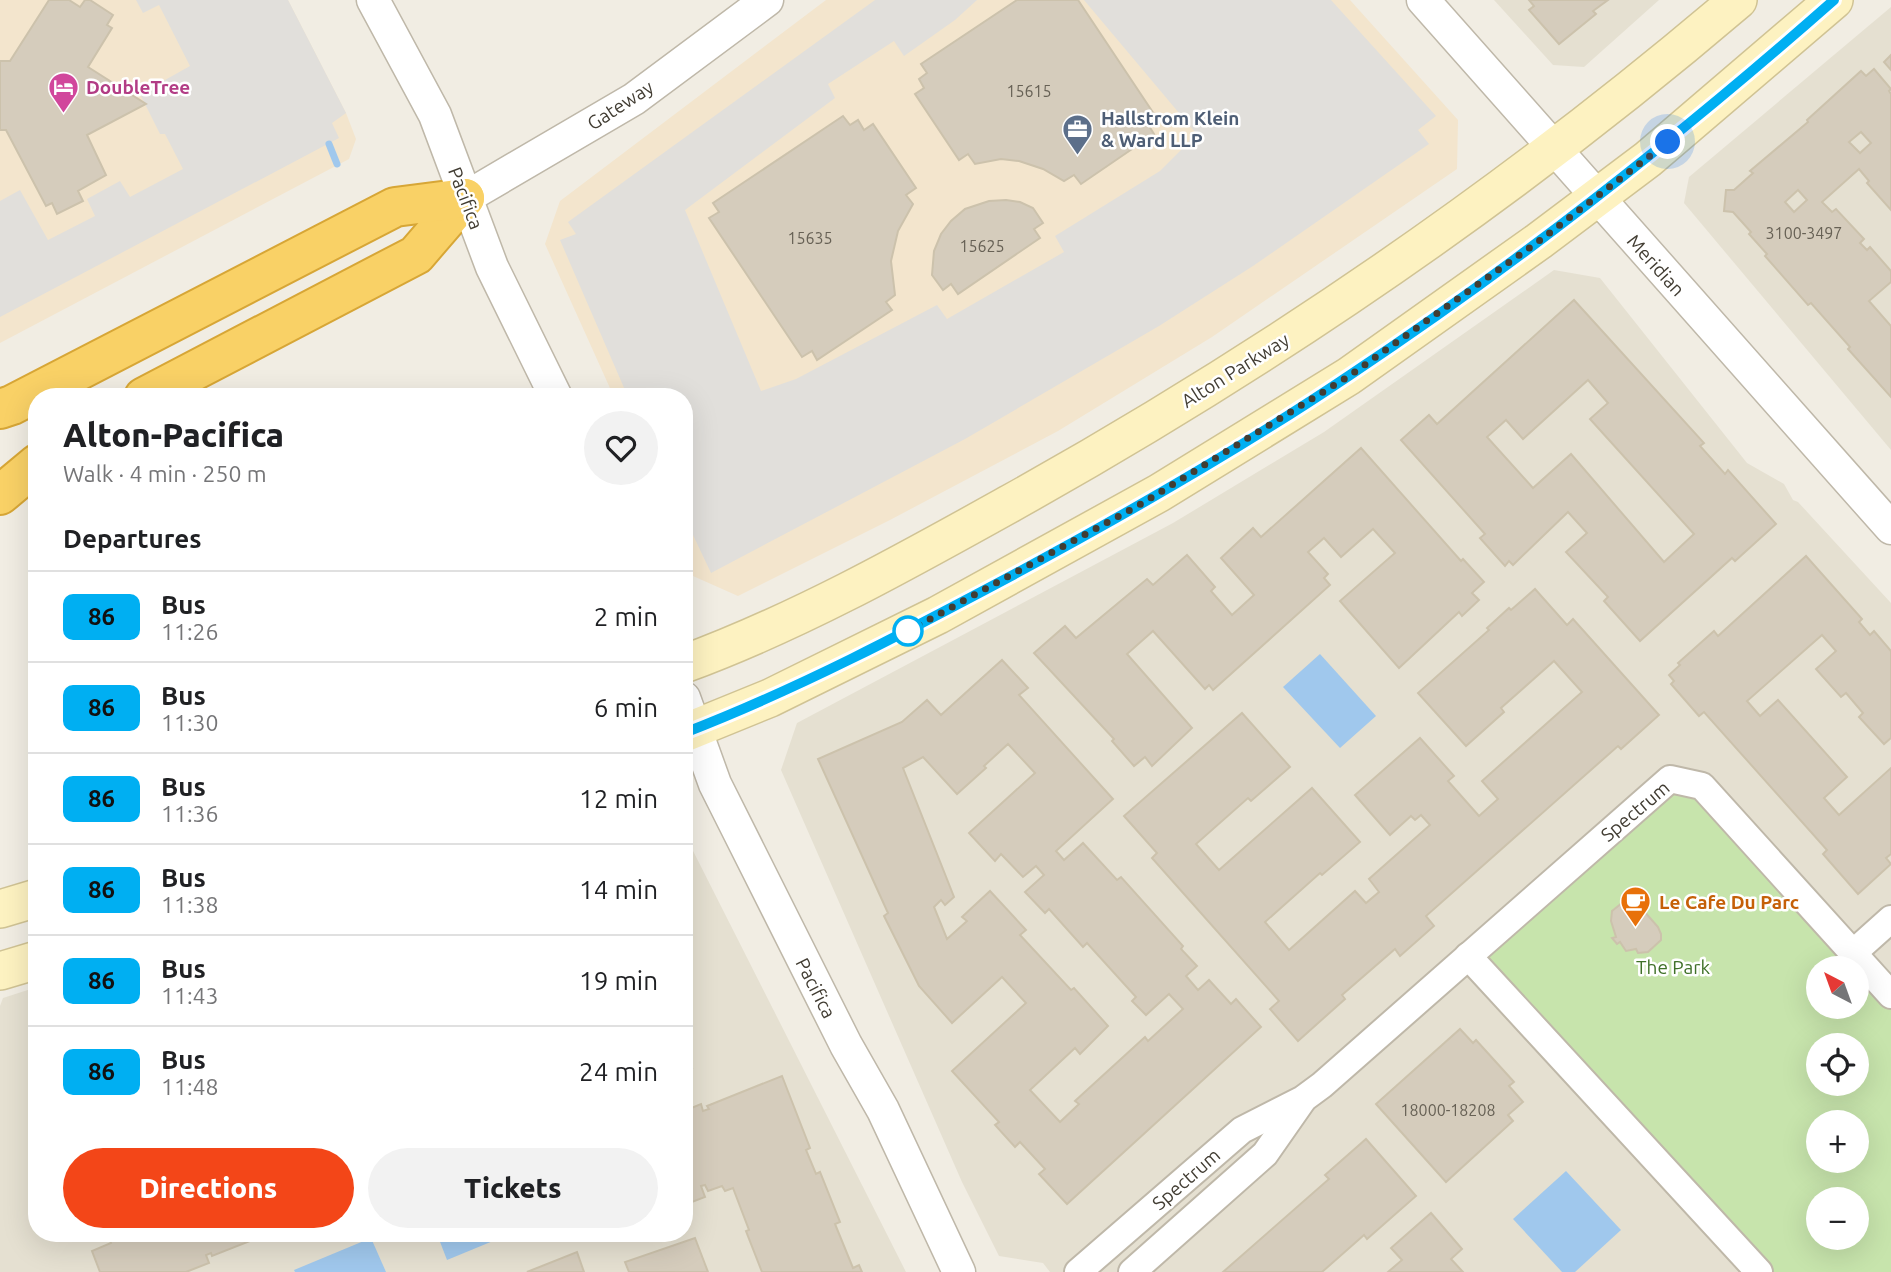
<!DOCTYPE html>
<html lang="en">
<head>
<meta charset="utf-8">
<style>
  :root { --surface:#fff; --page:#f2f2f2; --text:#202124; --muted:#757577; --line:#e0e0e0; --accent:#f34618 }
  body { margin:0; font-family:Ubuntu,sans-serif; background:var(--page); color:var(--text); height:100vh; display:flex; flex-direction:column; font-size:26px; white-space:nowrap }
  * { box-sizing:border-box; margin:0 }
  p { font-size:23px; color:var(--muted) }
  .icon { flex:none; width:38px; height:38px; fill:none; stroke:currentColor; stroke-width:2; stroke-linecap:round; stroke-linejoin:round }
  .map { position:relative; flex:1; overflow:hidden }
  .drawer { position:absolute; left:28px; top:388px; width:665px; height:854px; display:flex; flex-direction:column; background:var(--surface); border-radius:28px; box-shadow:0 7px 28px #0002 }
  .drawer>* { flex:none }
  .badge { padding:0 14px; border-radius:10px; font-size:24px; line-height:46px }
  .needle { width:46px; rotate:319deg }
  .buttons { position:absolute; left:1806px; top:956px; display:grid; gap:14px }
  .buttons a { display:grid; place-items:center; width:63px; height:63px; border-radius:50%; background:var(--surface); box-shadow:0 7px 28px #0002; font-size:35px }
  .you { position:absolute; width:35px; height:35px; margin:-18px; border:5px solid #fff; border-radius:50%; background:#1a73e8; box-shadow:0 0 0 10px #1a73e833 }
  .map>.badge { position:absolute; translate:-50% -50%; box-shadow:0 0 0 4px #fff }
  h2 { padding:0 35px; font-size:26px; line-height:63px }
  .round { display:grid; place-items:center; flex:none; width:74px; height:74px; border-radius:37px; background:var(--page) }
  .summary { display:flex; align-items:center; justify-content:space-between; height:119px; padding:0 35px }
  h1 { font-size:33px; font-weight:800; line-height:52px }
  .cta { display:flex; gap:14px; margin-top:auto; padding:14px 35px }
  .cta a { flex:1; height:80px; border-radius:42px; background:var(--accent); color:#fff; font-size:28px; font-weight:800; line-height:80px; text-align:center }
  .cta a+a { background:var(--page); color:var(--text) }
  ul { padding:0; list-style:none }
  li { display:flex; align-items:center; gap:21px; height:91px; padding:0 35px; border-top:2px solid var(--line) }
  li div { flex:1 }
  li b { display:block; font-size:26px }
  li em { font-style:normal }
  li .badge { min-width:77px; font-weight:700; text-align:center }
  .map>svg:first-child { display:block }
</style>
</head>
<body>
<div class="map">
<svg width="1891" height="1272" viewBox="0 0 1891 1272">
  <rect width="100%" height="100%" fill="#f1ede3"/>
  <g fill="#e5e0d1" fill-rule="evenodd">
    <path d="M 1494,0 L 1659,0 L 1584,67 L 1553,65 Z"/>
    <path d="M 1891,7 L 1891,450 L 1684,203 L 1689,177 Z"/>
    <path d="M 1554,270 L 1600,278 L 1747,463 L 1784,484 L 1793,500 L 1798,502 L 1891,603 L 1891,1272 L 1050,1272 L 1043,1263 L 999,1256 L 962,1182 L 781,770 L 797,723 L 1173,523 L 1324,432 ZM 1818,968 L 1857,968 L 1857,1006 L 1818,1006 ZM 1818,1045 L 1857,1045 L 1857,1083 L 1818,1083 ZM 1818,1122 L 1857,1122 L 1857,1160 L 1818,1160 ZM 1818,1199 L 1857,1199 L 1857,1237 L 1818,1237 Z"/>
    <path d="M 684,833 L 906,1272 L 0,1272 L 0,1006 L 3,998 L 37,987 L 37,1234 L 684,1234 Z"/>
  </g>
  <g fill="#f3e5cd">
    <path d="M 0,0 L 288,0 L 346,113 L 356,139 L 349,159 L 0,343 Z"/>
    <path d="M 826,0 L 1350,0 L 1458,120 L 1457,169 L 1212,337 L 1058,431 L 890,520 L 738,596 L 693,576 L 684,556 L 684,397 L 614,397 L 545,244 L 560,201 Z"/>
  </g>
  <path fill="#c7e4ac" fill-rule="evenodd" d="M 1670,779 L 1702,786 L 1891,995 L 1891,1272 L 1759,1272 L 1468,956 ZM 1818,968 L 1857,968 L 1857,1006 L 1818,1006 ZM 1818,1045 L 1857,1045 L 1857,1083 L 1818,1083 ZM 1818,1122 L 1857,1122 L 1857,1160 L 1818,1160 ZM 1818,1199 L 1857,1199 L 1857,1237 L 1818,1237 Z"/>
  <g fill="#e1dfdb">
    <path d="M 136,0 L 288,0 L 346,113 L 332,123 L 339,138 L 0,317 L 0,201 L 20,190 L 48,240 L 95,216 L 87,199 L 120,181 L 130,197 L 183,169 L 165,134 L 160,134 L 140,94 L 190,66 L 159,5 L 143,13 Z"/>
    <path d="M 875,0 L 977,0 L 955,20 L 904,56 L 894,41 L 828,84 L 835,98 L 685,210 L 761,391 L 796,379 L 937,305 L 947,319 L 1064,252 L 1055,236 L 1160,171 L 1187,144 L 1195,132 L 1084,0 L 1331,0 L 1436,116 L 1418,130 L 1429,144 L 1253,266 L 1159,326 L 965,439 L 711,573 L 684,516 L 684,397 L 628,397 L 560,240 L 576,234 L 568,222 Z"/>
  </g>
  <g fill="#a0c8ed">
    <path d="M 1320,654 L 1376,716 L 1340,748 L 1283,687 Z"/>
    <path d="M 1566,1171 L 1621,1230 L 1575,1272 L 1562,1272 L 1513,1219 Z"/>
    <path d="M 437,1234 L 510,1234 L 447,1260 Z"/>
    <path d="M 371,1238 L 386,1272 L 295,1272 L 294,1270 Z"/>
  </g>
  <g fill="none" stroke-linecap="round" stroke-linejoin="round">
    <path stroke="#a0c8ed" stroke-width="7" d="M 329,144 L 337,164"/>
  </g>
  <g fill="#d5ccbc" stroke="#ccc2ac" stroke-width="2" fill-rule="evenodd">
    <path d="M 49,0 L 69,0 L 80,7 L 85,0 L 90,0 L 113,15 L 107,25 L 112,28 L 88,67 L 146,104 L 87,135 L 106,175 L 78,191 L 83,201 L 57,214 L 52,203 L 46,206 L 6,130 L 0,130 L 0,61 L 10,61 Z"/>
    <path d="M 1017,0 L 1078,0 L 1158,120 L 1149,126 L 1154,134 L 1081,184 L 1074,175 L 1064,181 L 1043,169 L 1019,161 L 1001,159 L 975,164 L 968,154 L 959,160 L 915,94 L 924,88 L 919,79 L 927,73 L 921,64 Z"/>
    <path d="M 1529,0 L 1608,0 L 1593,11 L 1596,14 L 1559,44 L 1529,10 L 1534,6 Z"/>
    <path d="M 1891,55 L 1891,70 L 1884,62 Z"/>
    <path d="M 1874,69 L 1891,89 L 1889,91 L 1891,94 L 1891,210 L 1867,183 L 1869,181 L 1859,169 L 1822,202 L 1832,212 L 1836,209 L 1864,239 L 1860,243 L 1867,250 L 1870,247 L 1891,271 L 1891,282 L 1869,301 L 1891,326 L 1891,397 L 1848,349 L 1850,347 L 1811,303 L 1808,305 L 1765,256 L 1767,254 L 1749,234 L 1751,232 L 1733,212 L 1724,211 L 1726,190 L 1734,190 L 1753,173 L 1750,171 L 1808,122 L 1807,120 L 1861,71 L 1866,76 ZM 1861,132 L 1871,143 L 1860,153 L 1849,142 ZM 1798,190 L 1807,200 L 1794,212 L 1785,202 Z"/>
    <path d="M 843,116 L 850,125 L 858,120 L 864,130 L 873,124 L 916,188 L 906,195 L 913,204 L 898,231 L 891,261 L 895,295 L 886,302 L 892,310 L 817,360 L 812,351 L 802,357 L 709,218 L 719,212 L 713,203 Z"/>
    <path d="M 1006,200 L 1020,202 L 1033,208 L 1043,223 L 1034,229 L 1040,238 L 958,294 L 951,284 L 943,290 L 932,275 L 934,251 L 941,234 L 951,221 L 965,209 L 989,201 Z"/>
    <path d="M 1574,300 L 1704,443 L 1700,446 L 1725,474 L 1728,470 L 1776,524 L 1735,561 L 1732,558 L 1640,641 L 1604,601 L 1608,597 L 1566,552 L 1587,533 L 1568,512 L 1513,565 L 1509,561 L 1505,566 L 1480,538 L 1485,534 L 1401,440 L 1429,415 L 1437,424 ZM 1588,380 L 1608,403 L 1590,419 L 1694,534 L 1664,562 L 1571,454 L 1533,488 L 1487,437 L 1506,420 L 1523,439 Z"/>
    <path d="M 1361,448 L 1461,561 L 1463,559 L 1484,582 L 1472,593 L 1479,600 L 1462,616 L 1459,612 L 1399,668 L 1340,601 L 1395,553 L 1373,529 L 1341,557 L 1324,538 L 1308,552 L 1328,574 L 1324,578 L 1330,585 L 1213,690 L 1209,685 L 1205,689 L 1153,631 L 1127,654 L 1192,728 L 1152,766 L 1145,757 L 1134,766 L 1112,741 L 1114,739 L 1034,653 L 1065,626 L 1076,638 L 1147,579 L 1153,585 L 1187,555 L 1215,587 L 1211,591 L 1232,615 L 1254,595 L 1221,558 L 1253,528 L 1261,537 Z"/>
    <path d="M 1806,556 L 1862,619 L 1859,622 L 1870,635 L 1874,631 L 1891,651 L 1891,738 L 1884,744 L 1859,717 L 1863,713 L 1846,693 L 1841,697 L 1816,669 L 1836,651 L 1822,635 L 1747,701 L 1760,716 L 1778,700 L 1847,777 L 1824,798 L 1839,815 L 1891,768 L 1891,854 L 1886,858 L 1891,864 L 1858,894 L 1823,854 L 1827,850 L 1704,712 L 1699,716 L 1671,684 L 1674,681 L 1669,675 L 1680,665 L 1678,663 L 1714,631 L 1718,636 Z"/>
    <path d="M 1535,589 L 1567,625 L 1573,619 L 1659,715 L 1621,749 L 1618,746 L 1426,916 L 1434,926 L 1400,956 L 1395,949 L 1342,995 L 1345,999 L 1298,1041 L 1270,1009 L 1279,1001 L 1152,858 L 1157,853 L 1124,816 L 1242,713 L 1290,767 L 1251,801 L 1248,798 L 1196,844 L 1219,870 L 1312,788 L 1360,842 L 1322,875 L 1320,873 L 1265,922 L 1289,950 L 1355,891 L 1366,903 L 1379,892 L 1369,879 L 1430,825 L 1421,815 L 1415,820 L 1411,816 L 1390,835 L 1355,795 L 1420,738 L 1454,776 L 1448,781 L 1479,816 L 1498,799 L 1482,781 L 1582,692 L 1554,661 L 1501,708 L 1504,712 L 1466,746 L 1418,693 L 1489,630 L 1487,628 L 1509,608 L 1511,610 Z"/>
    <path d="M 1002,660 L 1028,688 L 1019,695 L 1113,799 L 1056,851 L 1064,860 L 1083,843 L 1117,880 L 1121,877 L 1183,946 L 1181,949 L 1197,966 L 1186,976 L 1198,990 L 1209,980 L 1231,1004 L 1236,999 L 1261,1027 L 1067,1204 L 1039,1174 L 1045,1169 L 1020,1142 L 1015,1147 L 995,1125 L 999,1122 L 952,1071 L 1026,1003 L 1002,977 L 952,1023 L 919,986 L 884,916 L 888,913 L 818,759 L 902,722 L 927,700 L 941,715 ZM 1008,744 L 1035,773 L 969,833 L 995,861 L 1001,854 L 1023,877 L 1036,866 L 1044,875 L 1025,892 L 1045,913 L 1049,909 L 1083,947 L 1087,943 L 1136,997 L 1132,1001 L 1146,1015 L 1169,994 L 1183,1009 L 1148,1041 L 1145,1037 L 1075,1101 L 1079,1104 L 1060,1122 L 1030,1090 L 1075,1048 L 1080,1054 L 1108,1026 L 1074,988 L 1071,990 L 1020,935 L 1026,930 L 990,891 L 962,917 L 967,921 L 947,939 L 934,907 L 941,900 L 945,905 L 954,897 L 903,768 L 923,757 L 957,794 L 986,768 L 984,766 Z"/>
    <path d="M 1636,902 L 1658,927 L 1661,934 L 1661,940 L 1648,952 L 1638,953 L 1636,949 L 1626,951 L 1620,942 L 1617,944 L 1612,938 L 1616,937 L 1611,921 L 1612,911 L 1622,903 Z"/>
    <path d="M 1460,1029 L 1473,1043 L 1476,1040 L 1514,1082 L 1509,1086 L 1523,1102 L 1508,1115 L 1513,1121 L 1446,1182 L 1376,1104 Z"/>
    <path d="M 684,1048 L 692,1068 L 684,1071 Z"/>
    <path d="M 782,1076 L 810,1148 L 806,1150 L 816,1174 L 820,1172 L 840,1222 L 835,1224 L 853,1268 L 859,1265 L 862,1272 L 762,1272 L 746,1231 L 749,1230 L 733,1188 L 725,1191 L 722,1186 L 708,1191 L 705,1185 L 701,1186 L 705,1197 L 684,1205 L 684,1111 L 701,1104 L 703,1111 L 709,1109 L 707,1106 Z"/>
    <path d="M 1366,1139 L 1416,1196 L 1367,1239 L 1364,1235 L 1322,1272 L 1223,1272 L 1329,1179 L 1325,1175 Z"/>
    <path d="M 1431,1213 L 1462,1249 L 1451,1259 L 1463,1272 L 1388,1272 L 1402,1260 L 1391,1248 Z"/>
    <path d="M 108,1234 L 247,1234 L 250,1241 L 212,1256 L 211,1253 L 206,1255 L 209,1263 L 186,1272 L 100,1272 L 92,1251 L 111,1243 Z"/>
    <path d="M 695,1238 L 708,1272 L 629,1272 L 625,1262 Z"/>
    <path d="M 577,1252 L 584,1272 L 527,1272 Z"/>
  </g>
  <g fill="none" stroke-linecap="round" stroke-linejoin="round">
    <defs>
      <g id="minor">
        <path d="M 1853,953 L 1891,919"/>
        <path d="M 1468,956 L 1759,1272"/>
        <path d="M 1078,1272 L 1242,1130 L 1303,1099 L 1322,1085 L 1670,779 L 1702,786 L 1891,995"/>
        <path d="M 1132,1272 L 1265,1154 L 1302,1101"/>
      </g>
      <g id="tertiary">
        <path d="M 373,0 L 435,115 L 492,267 L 556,397"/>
        <path d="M 1423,0 L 1891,528"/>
        <path d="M 465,198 L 634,99 L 767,0"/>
        <path d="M 684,698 L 715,784 L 846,1045 L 883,1110 L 959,1272"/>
      </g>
      <g id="secondary">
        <path d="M 684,664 C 798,622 905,562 1011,503 C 1269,359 1513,192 1738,0"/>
        <path d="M 684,733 L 770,698 L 938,615 L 1159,493 L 1349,376 L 1539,241 L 1648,159 L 1834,0"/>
        <path d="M 0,909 L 37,898"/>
        <path d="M 0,971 L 37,960"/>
      </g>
      <g id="motorway">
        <path d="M 144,397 L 416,255 L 465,198"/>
        <path d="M 0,409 L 12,405 L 395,207 L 465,198"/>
        <path d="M 0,495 L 37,464"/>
      </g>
    </defs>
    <use href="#minor" stroke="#bfb8a9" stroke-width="30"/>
    <use href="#tertiary" stroke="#bfb8a9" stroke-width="35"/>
    <use href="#secondary" stroke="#d0c394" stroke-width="40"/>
    <use href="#motorway" stroke="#d7a636" stroke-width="42"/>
    <use href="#minor" stroke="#fff" stroke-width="26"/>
    <use href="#tertiary" stroke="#fff" stroke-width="32"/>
    <use href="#secondary" stroke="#fdf2c1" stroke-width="37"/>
    <use href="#motorway" stroke="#f9d166" stroke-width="38"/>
  </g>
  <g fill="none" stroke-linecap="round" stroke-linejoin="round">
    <defs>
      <path id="line" d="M 684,733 C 798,689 906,632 1013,575 C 1128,513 1242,448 1350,375 C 1520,262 1681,135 1834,0"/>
    </defs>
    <use href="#line" stroke="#fff" stroke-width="16"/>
    <use href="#line" stroke="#00aff2" stroke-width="10"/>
    <path stroke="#423d33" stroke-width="7" stroke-dasharray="0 12.6" d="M 908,631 L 1141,504 L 1349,376 L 1539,241 L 1668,142"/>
  </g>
  <defs>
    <symbol id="hotel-pin" viewBox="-11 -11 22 30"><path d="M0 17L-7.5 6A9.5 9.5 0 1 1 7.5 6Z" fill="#d1479c" stroke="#fff"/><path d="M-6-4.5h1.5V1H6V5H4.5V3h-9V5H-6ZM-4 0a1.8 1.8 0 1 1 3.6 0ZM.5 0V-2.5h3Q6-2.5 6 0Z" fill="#fff"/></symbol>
    <symbol id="office-pin" viewBox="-11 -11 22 30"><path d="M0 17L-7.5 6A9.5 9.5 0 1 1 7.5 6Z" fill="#5c6f8a" stroke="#fff"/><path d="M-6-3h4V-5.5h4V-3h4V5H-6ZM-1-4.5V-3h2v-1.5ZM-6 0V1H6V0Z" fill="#fff"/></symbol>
    <symbol id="cafe-pin" viewBox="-11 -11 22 30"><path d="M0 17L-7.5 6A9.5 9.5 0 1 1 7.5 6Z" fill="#e8710a" stroke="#fff"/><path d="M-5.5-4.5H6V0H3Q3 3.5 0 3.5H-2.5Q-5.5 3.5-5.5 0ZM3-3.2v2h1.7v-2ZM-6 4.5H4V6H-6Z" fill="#fff"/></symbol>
  </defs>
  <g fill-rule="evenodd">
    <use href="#hotel-pin" x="46" y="70" width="35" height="47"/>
    <use href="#office-pin" x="1060" y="112" width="35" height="47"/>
    <use href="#cafe-pin" x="1618" y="884" width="35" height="47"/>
  </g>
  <circle fill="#fff" stroke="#00aff2" stroke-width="3.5" cx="908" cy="631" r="14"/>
  <g text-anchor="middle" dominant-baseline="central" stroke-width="5" stroke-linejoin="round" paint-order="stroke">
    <g font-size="16" fill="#676155">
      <text x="1029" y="91">15615</text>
      <text x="1804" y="233">3100-3497</text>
      <text x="810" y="238">15635</text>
      <text x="982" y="246">15625</text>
      <text x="1448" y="1110">18000-18208</text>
    </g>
    <g font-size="19" font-weight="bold" fill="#b23c85" stroke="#fff" text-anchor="start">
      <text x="86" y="87">DoubleTree</text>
    </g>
    <g font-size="19" fill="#423d33" stroke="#fff">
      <text transform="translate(620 105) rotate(-33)">Gateway</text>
      <text transform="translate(466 198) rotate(69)">Pacifica</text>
      <text transform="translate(1656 265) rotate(48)">Meridian</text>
      <text transform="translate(1235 370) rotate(-32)">Alton Parkway</text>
      <text transform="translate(1635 811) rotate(-40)">Spectrum</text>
      <text transform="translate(816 988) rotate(63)">Pacifica</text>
      <text transform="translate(1186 1179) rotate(-41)">Spectrum</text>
    </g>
    <g font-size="19" font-weight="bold" fill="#4e5e75" stroke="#fff" text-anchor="start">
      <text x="1101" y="118">Hallstrom Klein<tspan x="1101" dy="22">&amp; Ward LLP</tspan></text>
    </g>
    <g font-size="19" font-weight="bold" fill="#c56008" stroke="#fff" text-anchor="start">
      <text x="1659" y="902">Le Cafe Du Parc</text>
    </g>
    <g font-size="19" fill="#407129" stroke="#fff">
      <text x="1673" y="967">The Park</text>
    </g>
  </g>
</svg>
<div class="buttons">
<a><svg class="needle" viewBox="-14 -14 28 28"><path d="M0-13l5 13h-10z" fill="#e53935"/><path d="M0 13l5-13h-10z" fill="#757577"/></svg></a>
<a><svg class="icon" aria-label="locate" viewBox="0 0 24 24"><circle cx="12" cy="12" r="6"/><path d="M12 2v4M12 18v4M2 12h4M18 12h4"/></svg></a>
<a>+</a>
<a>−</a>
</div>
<div class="you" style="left:1668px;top:142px"></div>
<section class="drawer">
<div class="summary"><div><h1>Alton-Pacifica</h1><p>Walk · 4 min · 250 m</p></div><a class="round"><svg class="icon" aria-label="heart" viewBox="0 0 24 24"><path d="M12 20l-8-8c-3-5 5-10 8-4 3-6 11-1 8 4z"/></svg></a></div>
<h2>Departures</h2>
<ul>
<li><span class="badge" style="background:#00aff2;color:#111">86</span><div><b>Bus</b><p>11:26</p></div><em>2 min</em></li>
<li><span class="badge" style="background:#00aff2;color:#111">86</span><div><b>Bus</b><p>11:30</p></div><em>6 min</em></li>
<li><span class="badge" style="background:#00aff2;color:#111">86</span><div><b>Bus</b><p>11:36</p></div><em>12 min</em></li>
<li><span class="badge" style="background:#00aff2;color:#111">86</span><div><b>Bus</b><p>11:38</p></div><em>14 min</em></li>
<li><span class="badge" style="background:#00aff2;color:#111">86</span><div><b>Bus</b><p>11:43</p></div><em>19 min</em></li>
<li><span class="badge" style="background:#00aff2;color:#111">86</span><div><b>Bus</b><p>11:48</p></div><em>24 min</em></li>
</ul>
<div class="cta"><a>Directions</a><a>Tickets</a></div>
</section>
</div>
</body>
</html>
